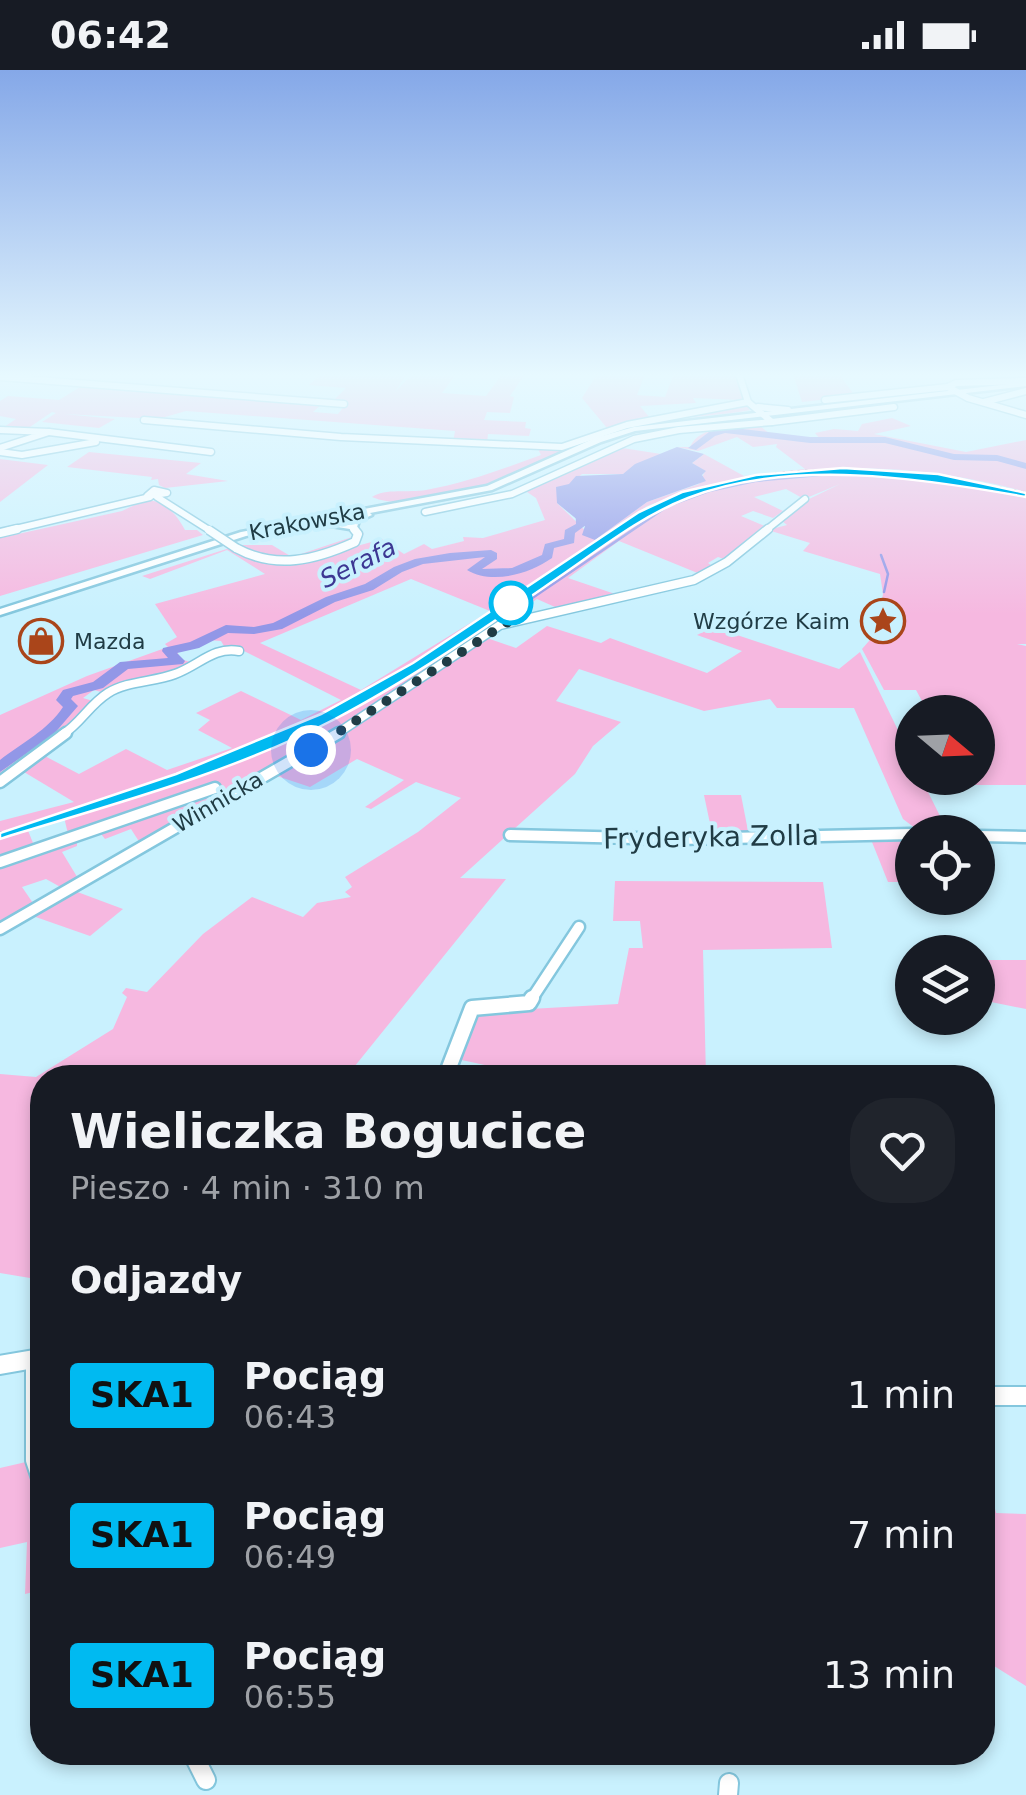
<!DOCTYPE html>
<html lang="pl">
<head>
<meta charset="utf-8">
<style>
  :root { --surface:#171b24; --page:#20242c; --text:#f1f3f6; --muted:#9ea1a6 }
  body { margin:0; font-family:"DejaVu Sans",sans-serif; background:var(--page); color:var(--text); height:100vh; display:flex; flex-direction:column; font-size:38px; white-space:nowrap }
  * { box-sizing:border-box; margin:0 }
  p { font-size:32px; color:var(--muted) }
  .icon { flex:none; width:55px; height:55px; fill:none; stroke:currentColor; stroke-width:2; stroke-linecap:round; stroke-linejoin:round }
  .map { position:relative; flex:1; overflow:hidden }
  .panel { position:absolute; left:30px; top:995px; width:965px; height:700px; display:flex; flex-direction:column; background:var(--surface); border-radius:40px; box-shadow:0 5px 15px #0003 }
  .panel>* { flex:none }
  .badge { padding:0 20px; border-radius:8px; font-size:35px; line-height:65px }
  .needle { width:65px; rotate:109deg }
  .buttons { position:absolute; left:895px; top:625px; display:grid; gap:20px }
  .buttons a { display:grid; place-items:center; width:100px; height:100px; border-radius:50%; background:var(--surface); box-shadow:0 5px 15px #0003; font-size:50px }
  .you { position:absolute; width:50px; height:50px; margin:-25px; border:8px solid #fff; border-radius:50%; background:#1a73e8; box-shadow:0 0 0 15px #1a73e833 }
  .map>.badge { position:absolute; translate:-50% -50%; box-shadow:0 0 0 5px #fff }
  h2 { padding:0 40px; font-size:38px; line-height:90px }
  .round { display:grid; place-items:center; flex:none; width:105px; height:105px; border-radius:40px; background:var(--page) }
  .overview { display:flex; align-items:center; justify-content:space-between; height:170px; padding:0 40px }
  h1 { font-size:48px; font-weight:600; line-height:75px }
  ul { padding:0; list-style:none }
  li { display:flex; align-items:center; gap:30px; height:140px; padding:0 40px }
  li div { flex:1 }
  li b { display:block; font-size:38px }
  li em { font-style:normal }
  li .badge { min-width:110px; font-weight:700; text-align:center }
  .status { display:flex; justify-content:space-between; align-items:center; height:70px; padding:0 50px; background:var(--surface); direction:ltr }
  .status svg { height:28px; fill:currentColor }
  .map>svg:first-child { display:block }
</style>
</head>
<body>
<div class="status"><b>06:42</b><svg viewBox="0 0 49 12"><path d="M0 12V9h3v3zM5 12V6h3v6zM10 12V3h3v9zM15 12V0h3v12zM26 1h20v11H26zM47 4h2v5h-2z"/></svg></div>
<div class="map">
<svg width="1026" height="1725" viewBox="0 0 1026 1725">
  <rect width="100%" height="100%" fill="#c9f1fe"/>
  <g fill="#f6b8e0" fill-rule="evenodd">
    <path d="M 321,304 L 407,304 L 395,322 L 412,304 L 456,304 L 442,323 L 486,326 L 502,304 L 525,304 L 510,326 L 514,327 L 510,343 L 487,342 L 484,350 L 526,352 L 525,358 L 531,359 L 529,366 L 488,364 L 487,373 L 453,373 L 455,361 L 186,341 L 158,349 L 64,344 L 115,349 L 99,358 L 42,352 L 56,343 L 52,342 L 24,361 L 1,359 L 16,349 L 0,346 L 0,331 L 8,326 L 59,330 L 85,314 L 323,333 L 313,342 L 338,344 L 346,334 L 332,332 L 346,318 L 309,315 Z"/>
    <path d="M 597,304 L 616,304 L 618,308 L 620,304 L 645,304 L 637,325 L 665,327 L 674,304 L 735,304 L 743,330 L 693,328 L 696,333 L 640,336 L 650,348 L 607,358 L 582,328 Z"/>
    <path d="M 793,304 L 839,304 L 855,326 L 802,332 Z"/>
    <path d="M 744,333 L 750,340 C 710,348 668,345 628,358 C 566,377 432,453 372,427 C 385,418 409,423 426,420 C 466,413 503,399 541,385 L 538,379 L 561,380 L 606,361 Z"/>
    <path d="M 892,348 L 911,356 L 874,364 L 966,382 L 1026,370 L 1026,422 C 954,402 863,391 789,404 L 896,405 L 1026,425 L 1026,574 L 1017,574 L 1026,576 L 1026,715 L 966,715 L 963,708 L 978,708 L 978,642 L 928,642 L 916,620 L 884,620 L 862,579 L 882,556 L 872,545 L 880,540 L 883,524 L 880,504 L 803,481 L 810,473 L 768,460 L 787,455 L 782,451 L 807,430 L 840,414 L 804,429 L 786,419 L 754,427 L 783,441 L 773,448 L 753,441 L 741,446 L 767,457 L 727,490 L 718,487 L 708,493 L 714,497 L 700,504 L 619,471 L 568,508 L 618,525 L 555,537 L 537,529 L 461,581 L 453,579 L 570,495 L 664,435 L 714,417 L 785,404 L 702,417 L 647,436 L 418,594 L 297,660 L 182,707 L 0,762 L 0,751 L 74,732 L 19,699 L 39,683 L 79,704 L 126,679 L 167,700 L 232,678 L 198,660 L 210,650 L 196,643 L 241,621 L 301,650 L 341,630 L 236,577 L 224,576 L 221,571 L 208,570 L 177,581 L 180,589 L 194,593 L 175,603 L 105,623 L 94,620 L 83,628 L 93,631 L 73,657 L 0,708 L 0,645 L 87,606 L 168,577 L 165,574 L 177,567 L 155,534 L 265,504 L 227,480 L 150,509 L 142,506 L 239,475 L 272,475 L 292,487 L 364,463 L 357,476 L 382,469 L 404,484 L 424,474 L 432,479 L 464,471 L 463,467 L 483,468 L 545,450 L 536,428 L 527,422 L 516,423 L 555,409 L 616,377 L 661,384 L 623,404 L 582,404 L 570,414 L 557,433 L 595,470 L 647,432 L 699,414 L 705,401 L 692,393 L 704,384 L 744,406 L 805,399 L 776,377 L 777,374 L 753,377 L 737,367 L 698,381 L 677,377 L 690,377 C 700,354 737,357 759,355 L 771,365 L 820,369 L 815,363 L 834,359 L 858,361 L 862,354 ZM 411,509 L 490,541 L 361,620 L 260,573 Z"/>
    <path d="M 89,382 L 201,393 L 186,404 L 228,411 L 165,418 L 159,415 L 158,409 L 151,410 L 152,407 L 67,397 Z"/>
    <path d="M 0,389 L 48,395 L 0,432 Z"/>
    <path d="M 145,430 C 165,430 177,445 185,460 L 197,460 L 203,465 L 0,526 L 0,468 L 122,441 Z"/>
    <path d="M 547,556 L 601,573 L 610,568 L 707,603 L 742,581 L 697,565 L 713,557 L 839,599 L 860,582 L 912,689 L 912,708 L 921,708 L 948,762 L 919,761 L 903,749 L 854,638 L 777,638 L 770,629 L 704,641 L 579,599 L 556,631 L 621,652 L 593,676 L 575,704 L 460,808 L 506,809 L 346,1007 L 42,1008 L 42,1210 L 0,1203 L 0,1004 L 36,1007 L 113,959 L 127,927 L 122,923 L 126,918 L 147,922 L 203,864 L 252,827 L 303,847 L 317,833 L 351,827 L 345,822 L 352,817 L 345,807 L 418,762 L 461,728 L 416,712 L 371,739 L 365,737 L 404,710 L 357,689 L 310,717 L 271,704 L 410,619 L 484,567 L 516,578 Z"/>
    <path d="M 447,579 L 459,583 L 327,668 L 140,773 L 131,759 L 105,769 L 98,760 L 77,768 L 77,776 L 62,782 L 79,810 L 64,819 L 46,809 L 22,817 L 35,836 L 0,856 L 0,766 L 27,758 L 33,773 L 68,764 L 64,747 C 199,705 328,658 447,579 Z"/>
    <path d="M 704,725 L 741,725 L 749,766 L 712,763 Z"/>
    <path d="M 870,767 L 911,767 L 912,812 L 888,812 Z"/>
    <path d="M 615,811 L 823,812 L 832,878 L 703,880 L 706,1007 L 520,1007 L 507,1005 L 508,1000 L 457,989 L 475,942 L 618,934 L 629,878 L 643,878 L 640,851 L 613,851 Z"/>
    <path d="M 72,820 L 123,839 L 90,866 L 30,845 Z"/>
    <path d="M 978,890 L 1026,890 L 1026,939 L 991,932 Z"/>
    <path d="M 983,1386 L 996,1443 L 1026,1444 L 1026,1616 L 983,1589 Z"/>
    <path d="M 26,1392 L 42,1431 L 42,1520 L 25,1524 L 27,1472 L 0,1478 L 0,1398 Z"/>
  </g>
  <path fill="#9297e7" d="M 677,377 L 704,384 L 692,393 L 706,401 L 702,405 L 706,411 L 647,432 L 595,470 L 582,465 L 585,456 L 557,433 L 556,417 L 569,414 L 576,406 L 623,404 L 635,394 Z"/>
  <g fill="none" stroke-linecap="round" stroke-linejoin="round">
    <g stroke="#9297e7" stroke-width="2.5">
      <path d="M 881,485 L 888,504 L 884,522"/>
      <path d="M 463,575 L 668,436 L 709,421 L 755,411 L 830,404"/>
    </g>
    <g fill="#9297e7" fill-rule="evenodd">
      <path d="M 725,357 L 810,367 L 885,367 L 954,384 L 997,385 L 1026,393 L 1026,399 L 997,391 L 954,390 L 885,373 L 810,373 L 725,363 L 715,366 L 696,380 L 688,378 L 709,362 Z"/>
      <path d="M 580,427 L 585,430 L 586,455 L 575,463 L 574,473 L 554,478 L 552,488 C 529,504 492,515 467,500 L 485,487 L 423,494 L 402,502 L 373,520 L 335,532 L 282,559 L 254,564 L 228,563 L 199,578 L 177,583 L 185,591 L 183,594 L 128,599 L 103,618 L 73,626 L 71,629 L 78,636 L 53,665 L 0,702 L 0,690 C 22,673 48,660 63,637 L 56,630 L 63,620 L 93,612 L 120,592 L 168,588 L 162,581 L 163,578 L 190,572 L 226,555 L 254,557 L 273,553 L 326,527 L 365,514 L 394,497 L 415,489 L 450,483 L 491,480 L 497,483 L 497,489 L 482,499 L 512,498 L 542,485 L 545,474 L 564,469 L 565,460 L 576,454 L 575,430 Z"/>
    </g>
    <defs>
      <g id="minor-far4">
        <path d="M 0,307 L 344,334"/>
        <path d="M 1026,311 L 956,313 L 948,317 L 968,328 L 1026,345"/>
        <path d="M 825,330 L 948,317"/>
        <path d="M 984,332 L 1026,321"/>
        <path d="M 758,337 L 788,340"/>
        <path d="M 144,350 L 341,367 L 562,377 L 627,355 L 748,332"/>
        <path d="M 772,352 L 894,337"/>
        <path d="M 0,360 L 49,362 L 0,378"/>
        <path d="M 49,362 L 211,382"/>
        <path d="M 0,382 L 22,385 L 96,372"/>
        <path d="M 154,420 L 167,423 L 147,426 Z"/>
        <path d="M 157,427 L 209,460"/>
        <path d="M 425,442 L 512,424 L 634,369 L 679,360 L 772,352 L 748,332 L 739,304"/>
        <path d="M 353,458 L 356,461"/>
        <path d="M 7,461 L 150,427"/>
        <path d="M 765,461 L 805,429"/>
      </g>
      <g id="minor-far3">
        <path d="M 0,463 L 17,459"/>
        <path d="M 236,478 C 276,500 315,490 355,472 L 358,464 L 354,459"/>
        <path d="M 62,665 C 81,653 89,635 108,623 C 127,611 154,612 175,604 C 198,596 214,576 239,581"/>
        <path d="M 335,665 L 500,555 L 694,510 L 727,492 L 768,459"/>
      </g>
      <g id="minor-far2">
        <path d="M 0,712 L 66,663"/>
        <path d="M 510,765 L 677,769 L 912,764"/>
        <path d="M 978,766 L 1026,767"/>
        <path d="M 0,792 L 215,718"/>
        <path d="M 0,859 L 339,663"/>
        <path d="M 531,930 L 579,857"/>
      </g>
      <path id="minor-far1" d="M 445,1008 L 472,938 L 529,933 L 532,928"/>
      <g id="minor">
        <path d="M 35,1289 L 35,1390 L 42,1411"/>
        <path d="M 0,1295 L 40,1288"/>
        <path d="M 982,1326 L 1026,1326"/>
        <path d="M 192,1682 L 206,1710"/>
        <path d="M 728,1725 L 729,1713"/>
      </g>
      <path id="major" d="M 1026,312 L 1026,316 L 635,361 L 601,372 L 492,420 L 370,443 L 372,445 L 359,451 L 356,460 L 325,455 L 325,451 L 246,466 L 0,545 L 0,539 L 241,462 L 487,416 L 595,368 L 634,357 ZM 362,444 L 352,448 L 350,455 L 329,451 Z"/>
    </defs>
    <use href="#minor-far4" stroke="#84c7de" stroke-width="9"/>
    <use href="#minor-far3" stroke="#84c7de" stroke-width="11"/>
    <use href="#minor-far2" stroke="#84c7de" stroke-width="15"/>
    <use href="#minor-far1" stroke="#84c7de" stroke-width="19"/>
    <use href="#minor" stroke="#84c7de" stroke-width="22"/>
    <use href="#major" stroke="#84c7de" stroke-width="5"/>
    <use href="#minor-far4" stroke="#fff" stroke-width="6"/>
    <use href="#minor-far3" stroke="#fff" stroke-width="8"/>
    <use href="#minor-far2" stroke="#fff" stroke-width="10"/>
    <use href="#minor-far1" stroke="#fff" stroke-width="14"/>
    <use href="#minor" stroke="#fff" stroke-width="18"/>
    <use href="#major" fill="#fff" fill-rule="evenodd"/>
    <path stroke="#395761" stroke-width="2.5" stroke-dasharray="2.5 5" stroke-linecap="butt" d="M 0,763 C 130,729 258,687 375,622 C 444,584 507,537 572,493 C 601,473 629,450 661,435 C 776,383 906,398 1026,423"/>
    <defs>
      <path id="minor-bridge" d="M 209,460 L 236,478"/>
    </defs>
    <use href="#minor-bridge" stroke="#84c7de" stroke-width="11" stroke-linecap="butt"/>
    <use href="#minor-bridge" stroke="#fff" stroke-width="8"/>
  </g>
  <linearGradient id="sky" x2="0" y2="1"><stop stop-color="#85a8e8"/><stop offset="0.56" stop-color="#e7f9ff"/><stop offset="1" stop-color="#e7f9ff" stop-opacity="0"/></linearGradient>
  <rect width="1026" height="545" fill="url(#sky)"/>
  <path fill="#00baf1" stroke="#fff" stroke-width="2.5" d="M 843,398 L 938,404 L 1026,423 L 1026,427 C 921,408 791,388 688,428 C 641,446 600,479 559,507 C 486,557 413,608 335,649 C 231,703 117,733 6,767 L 0,769 L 0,763 L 176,704 L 321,644 L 413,593 L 639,442 L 682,422 L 756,405 Z"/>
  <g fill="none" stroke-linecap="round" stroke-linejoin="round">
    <path stroke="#203c45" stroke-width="10" stroke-dasharray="0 18" d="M 311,680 L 511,550 L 511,533"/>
  </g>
  <defs>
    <symbol id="sight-ring" viewBox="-11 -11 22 22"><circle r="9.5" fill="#c9f1fe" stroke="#aa451a" stroke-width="1.5"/><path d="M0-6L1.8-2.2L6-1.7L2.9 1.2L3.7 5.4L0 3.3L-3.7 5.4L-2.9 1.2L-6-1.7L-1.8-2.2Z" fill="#aa451a"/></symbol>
    <symbol id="shop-ring" viewBox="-11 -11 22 22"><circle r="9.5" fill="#c9f1fe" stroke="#aa451a" stroke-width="1.5"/><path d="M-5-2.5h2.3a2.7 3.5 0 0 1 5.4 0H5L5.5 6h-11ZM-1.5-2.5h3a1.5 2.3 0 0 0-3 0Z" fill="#aa451a"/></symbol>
  </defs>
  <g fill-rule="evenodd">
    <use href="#sight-ring" x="858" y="526" width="50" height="50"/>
    <use href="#shop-ring" x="16" y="546" width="50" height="50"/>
  </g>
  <circle fill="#fff" stroke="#00baf1" stroke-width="5" cx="511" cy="533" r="20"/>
  <g text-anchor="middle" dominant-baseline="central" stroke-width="8" stroke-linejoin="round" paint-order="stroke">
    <g font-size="22" fill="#203c45" stroke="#c9f1fe">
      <text transform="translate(307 452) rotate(-11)">Krakowska</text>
      <text transform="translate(218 732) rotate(-30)">Winnicka</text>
    </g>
    <g font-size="22" fill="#203c45" stroke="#c9f1fe" text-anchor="end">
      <text x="850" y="551">Wzgórze Kaim</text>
      <text x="74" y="571" text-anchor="start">Mazda</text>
    </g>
    <g font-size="25" font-style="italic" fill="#3d3793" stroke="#c9f1fe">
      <text transform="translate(358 493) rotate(-26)">Serafa</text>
    </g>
    <g font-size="28" fill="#203c45" stroke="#c9f1fe">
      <text transform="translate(711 767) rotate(-1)">Fryderyka Zolla</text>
    </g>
  </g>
</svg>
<div class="buttons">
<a><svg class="needle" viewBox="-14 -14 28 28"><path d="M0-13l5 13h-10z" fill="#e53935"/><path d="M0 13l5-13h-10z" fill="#9ea1a6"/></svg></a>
<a><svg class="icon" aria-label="locate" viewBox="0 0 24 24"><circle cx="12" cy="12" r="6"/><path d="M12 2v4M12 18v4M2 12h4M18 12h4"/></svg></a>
<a><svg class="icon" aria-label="layers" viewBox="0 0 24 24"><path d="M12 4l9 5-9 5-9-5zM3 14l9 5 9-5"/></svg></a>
</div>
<div class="you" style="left:311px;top:680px"></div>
<section class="panel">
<div class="overview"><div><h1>Wieliczka Bogucice</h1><p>Pieszo · 4 min · 310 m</p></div><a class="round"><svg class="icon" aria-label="heart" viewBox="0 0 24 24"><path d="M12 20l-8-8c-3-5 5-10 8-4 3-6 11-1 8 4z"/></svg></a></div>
<h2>Odjazdy</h2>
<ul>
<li><span class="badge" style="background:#00baf1;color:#111">SKA1</span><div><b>Pociąg</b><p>06:43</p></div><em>1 min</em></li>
<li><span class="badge" style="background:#00baf1;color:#111">SKA1</span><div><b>Pociąg</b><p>06:49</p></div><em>7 min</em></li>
<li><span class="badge" style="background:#00baf1;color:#111">SKA1</span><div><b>Pociąg</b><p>06:55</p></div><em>13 min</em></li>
</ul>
</section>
</div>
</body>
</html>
